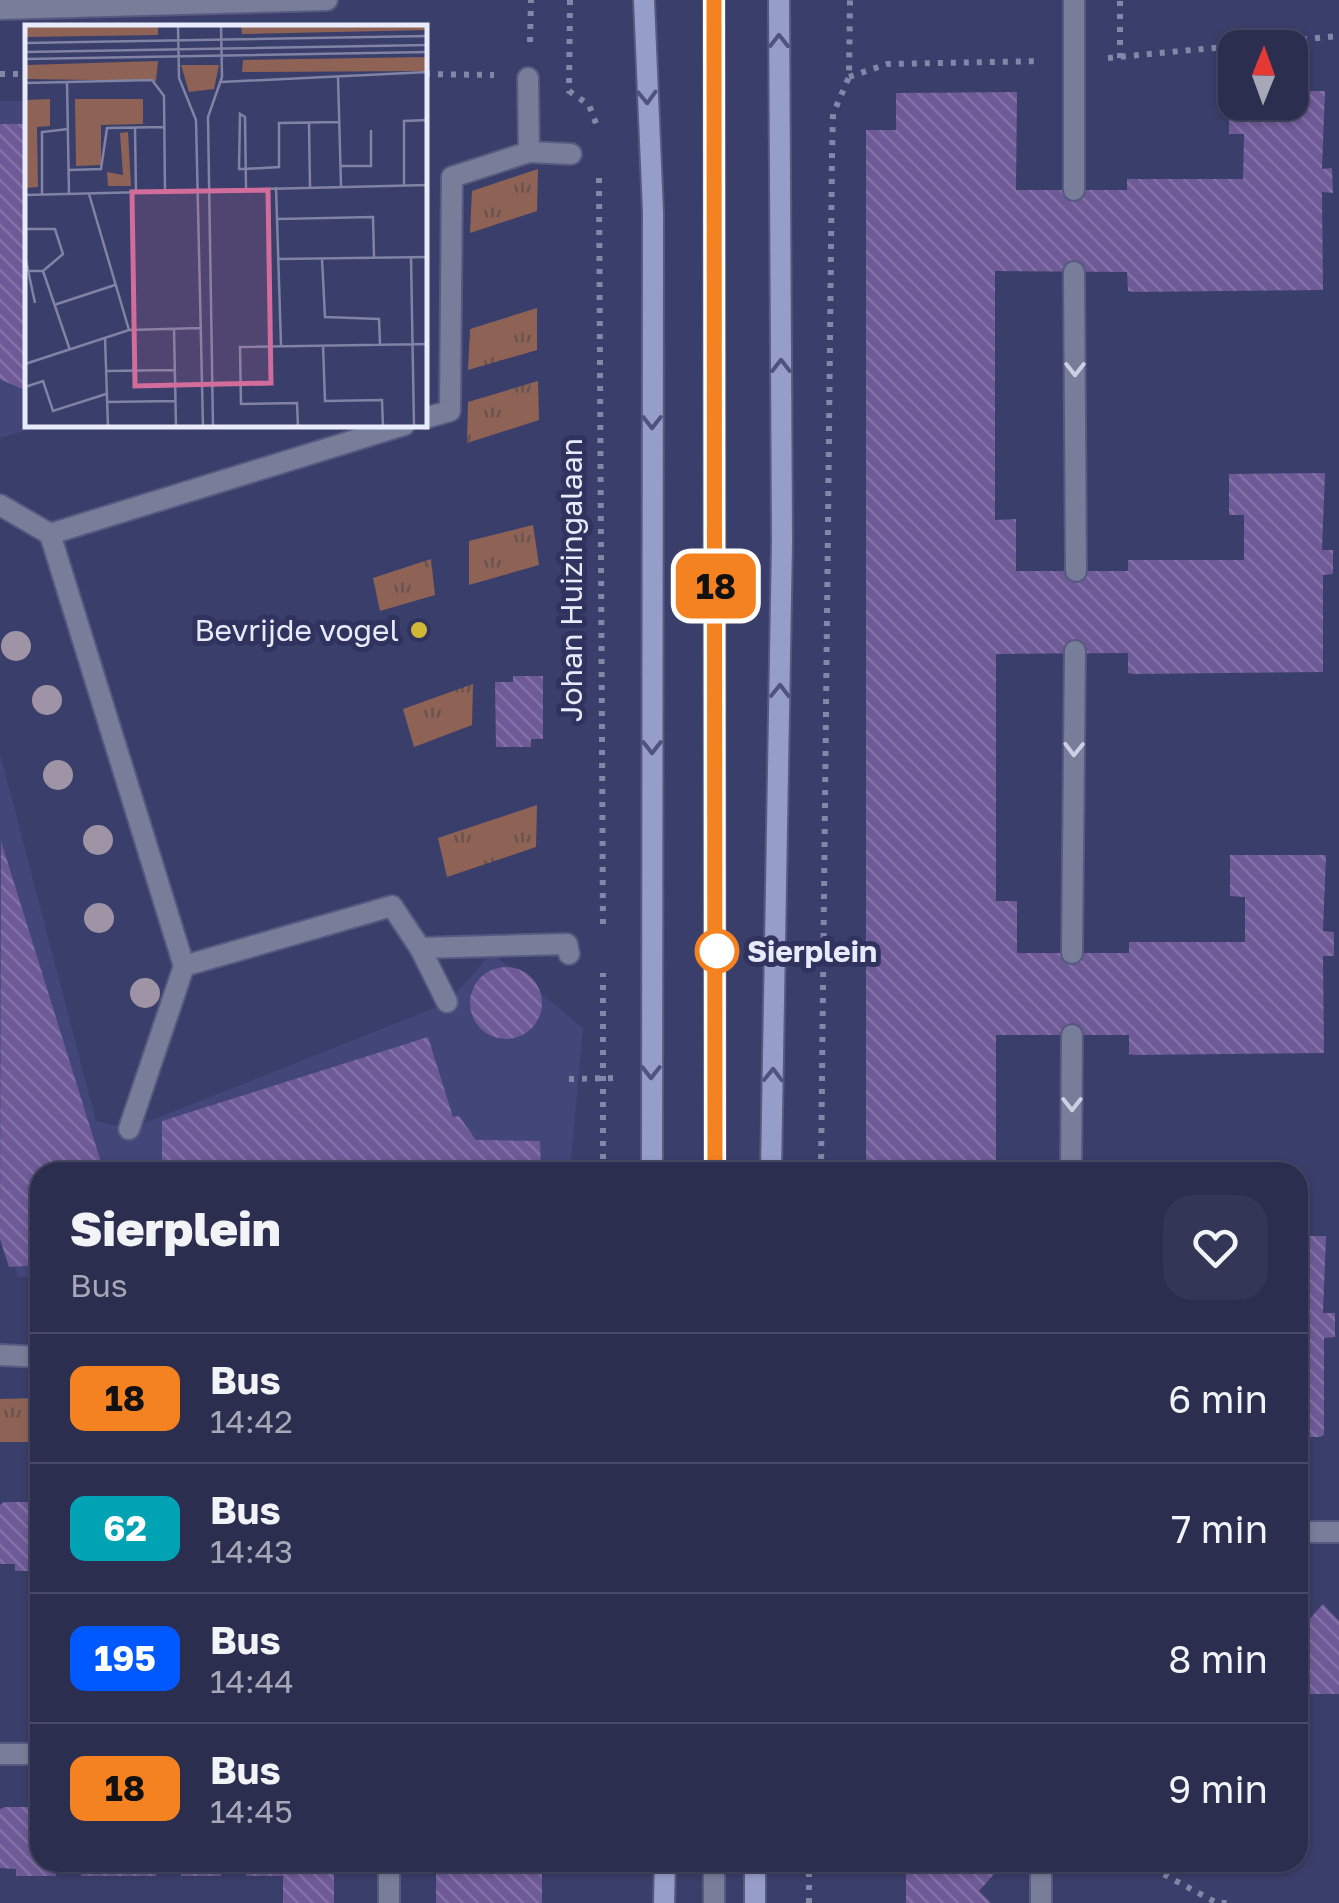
<!DOCTYPE html>
<html lang="en">
<head>
<meta charset="utf-8">
<style>
  :root { --surface:#2c2e50; --page:#343657; --text:#f1f3f6; --muted:#a6a8b7; --line:#484a67 }
  body { margin:0; font-family:"Golos Text",sans-serif; background:var(--page); color:var(--text); height:100vh; display:flex; flex-direction:column; font-size:38px; white-space:nowrap }
  * { box-sizing:border-box; margin:0 }
  p { font-size:32px; color:var(--muted) }
  .icon { flex:none; width:55px; height:55px; fill:none; stroke:currentColor; stroke-width:2; stroke-linecap:round; stroke-linejoin:round }
  .map { position:relative; flex:1; overflow:hidden }
  .side { position:absolute; left:30px; top:1162px; width:1278px; height:710px; display:flex; flex-direction:column; background:var(--surface); border-radius:30px; box-shadow:0 2px 8px #0004,0 0 0 2px var(--line) }
  .side>* { flex:none }
  .badge { padding:0 20px; border-radius:15px; font-size:35px; line-height:65px }
  .needle { width:65px; rotate:1deg }
  .controls { position:absolute; left:1218px; top:30px; display:grid; gap:20px }
  .controls a { display:grid; place-items:center; width:90px; height:90px; border-radius:20px; background:var(--surface); box-shadow:0 2px 8px #0004,0 0 0 2px var(--line); font-size:50px }
  .map>.badge { position:absolute; translate:-50% -50%; box-shadow:0 0 0 5px #fff }
  .round { display:grid; place-items:center; flex:none; width:105px; height:105px; border-radius:30px; background:var(--page) }
  .overview { display:flex; align-items:center; justify-content:space-between; height:170px; padding:0 40px }
  h1 { font-size:48px; font-weight:800; line-height:75px }
  ul { padding:0; list-style:none }
  li { display:flex; align-items:center; gap:30px; height:130px; padding:0 40px; border-top:2px solid var(--line) }
  li div { flex:1 }
  li b { display:block; font-size:38px }
  li em { font-style:normal }
  li .badge { min-width:110px; font-weight:700; text-align:center }
  .map>svg:first-child { display:block }
</style>
</head>
<body>
<div class="map">
<svg width="1339" height="1903" viewBox="0 0 1339 1903">
  <defs>
    <pattern id="grass-tufts" width="24" height="20" patternUnits="userSpaceOnUse" patternTransform="scale(2.5)"><rect width="24" height="20" fill="#8e6356"/><path d="M3 7l-1-3M5 7V3M7 7l1-3M15 17l-1-3M17 17v-4M19 17l1-3" fill="none" stroke="#6a5450"/></pattern>
    <pattern id="building-back-hatch" width="6" height="6" patternUnits="userSpaceOnUse" patternTransform="scale(2.5)"><rect width="6" height="6" fill="#6e5a97"/><path d="M-1 5l2 2M0 0l6 6M5-1l2 2" fill="none" stroke="#8372a6"/></pattern>
  </defs>
  <rect width="100%" height="100%" fill="#3a3e6a"/>
  <g fill="#424679">
    <path d="M 0,101 L 27,101 L 28,425 L 44,425 L 0,438 Z"/>
    <path d="M 0,753 L 96,1121 L 129,1129 L 447,1003 L 492,953 L 583,1028 L 570,1172 L 40,1172 L 40,1277 L 18,1277 L 0,1219 Z"/>
  </g>
  <g fill="url(#grass-tufts)">
    <path d="M 538,169 L 537,211 L 470,233 L 472,191 Z"/>
    <path d="M 537,308 L 537,350 L 468,370 L 470,329 Z"/>
    <path d="M 538,381 L 539,420 L 467,443 L 468,402 Z"/>
    <path d="M 533,525 L 539,565 L 469,585 L 469,541 Z"/>
    <path d="M 431,559 L 435,595 L 380,611 L 373,578 Z"/>
    <path d="M 473,684 L 472,725 L 414,747 L 403,709 Z"/>
    <path d="M 537,805 L 536,847 L 447,877 L 438,838 Z"/>
    <path d="M 40,1398 L 40,1442 L 0,1442 L 0,1399 Z"/>
  </g>
  <g fill="url(#building-back-hatch)">
    <path d="M 1229,91 L 1235,91 L 1235,102 L 1290,102 L 1290,91 L 1325,91 L 1322,169 L 1332,168 L 1333,193 L 1322,192 L 1323,290 L 1133,292 L 1128,291 L 1127,272 L 995,271 L 995,520 L 1016,519 L 1016,571 L 1128,571 L 1128,560 L 1244,560 L 1244,515 L 1229,515 L 1229,474 L 1325,473 L 1322,550 L 1333,550 L 1333,574 L 1323,575 L 1323,672 L 1133,674 L 1128,673 L 1128,653 L 996,654 L 996,901 L 1017,901 L 1017,953 L 1129,953 L 1129,942 L 1245,942 L 1245,897 L 1230,896 L 1230,855 L 1326,855 L 1323,931 L 1334,932 L 1334,956 L 1323,956 L 1324,1053 L 1134,1055 L 1129,1054 L 1129,1035 L 996,1035 L 996,1172 L 866,1172 L 866,130 L 896,130 L 896,93 L 1017,92 L 1016,190 L 1127,190 L 1127,179 L 1243,179 L 1244,134 L 1229,134 Z"/>
    <path d="M 0,124 L 28,124 L 28,387 L 22,389 L 0,379 Z"/>
    <path d="M 513,676 L 543,676 L 543,739 L 531,739 L 531,747 L 496,747 L 495,682 L 513,682 Z"/>
    <path d="M 1,841 L 104,1172 L 40,1172 L 40,1246 L 34,1248 L 39,1265 L 9,1267 L 0,1239 Z"/>
    <circle cx="506" cy="1003" r="36"/>
    <path d="M 428,1037 L 453,1117 L 459,1116 L 476,1140 L 540,1141 L 541,1172 L 162,1172 L 162,1121 Z"/>
    <path d="M 1298,1236 L 1326,1236 L 1323,1313 L 1335,1313 L 1335,1337 L 1324,1338 L 1324,1435 L 1320,1437 L 1298,1437 Z"/>
    <path d="M 4,1502 L 40,1502 L 40,1571 L 15,1571 L 15,1564 L 0,1564 L 0,1505 Z"/>
    <path d="M 1323,1604 L 1339,1621 L 1339,1694 L 1298,1694 L 1298,1613 L 1307,1622 Z"/>
    <path d="M 1309,1751 L 1309,1771 L 1298,1771 L 1298,1752 Z"/>
    <path d="M 5,1807 L 40,1807 L 40,1862 L 334,1862 L 334,1903 L 283,1903 L 283,1876 L 246,1876 L 246,1868 L 221,1868 L 221,1876 L 181,1876 L 181,1868 L 156,1869 L 156,1876 L 81,1876 L 81,1868 L 56,1869 L 56,1876 L 16,1876 L 16,1869 L 0,1868 L 0,1809 Z"/>
    <rect x="436" y="1862" width="106" height="41"/>
    <path d="M 906,1862 L 984,1862 L 995,1873 L 979,1891 L 991,1903 L 906,1903 Z"/>
  </g>
  <g fill="none" stroke-linecap="round" stroke-linejoin="round">
    <defs>
      <g id="service">
        <path d="M 714,0 L 715,1172"/>
        <path d="M 1074,190 L 1074,0"/>
        <path d="M 1074,272 L 1076,571"/>
        <path d="M 1072,953 L 1075,651"/>
        <path d="M 1071,1172 L 1072,1035"/>
        <path d="M 714,1903 L 714,1862"/>
      </g>
      <g id="pedestrian">
        <path d="M 529,152 L 571,154"/>
        <path d="M 425,418 L 450,411 L 452,177 L 529,152 L 528,78"/>
        <path d="M 404,425 L 50,534 L 184,966 L 392,906 L 420,948 L 567,944 L 569,954"/>
        <path d="M 0,505 L 50,534"/>
        <path d="M 420,948 L 447,1002"/>
        <path d="M 129,1129 L 184,966"/>
      </g>
      <g id="minor">
        <path d="M 0,1355 L 40,1357"/>
        <path d="M 1298,1532 L 1339,1532"/>
        <path d="M 0,1754 L 40,1754"/>
        <path d="M 389,1862 L 389,1903"/>
        <path d="M 1041,1903 L 1041,1862"/>
      </g>
      <path id="tertiary" d="M 0,9 L 327,0"/>
      <g id="secondary">
        <path d="M 644,0 L 653,212 L 652,1172"/>
        <path d="M 771,1172 L 782,541 L 779,0"/>
        <path d="M 664,1903 L 665,1862"/>
        <path d="M 755,1903 L 755,1862"/>
      </g>
    </defs>
    <use href="#service" stroke="#565a81" stroke-width="24"/>
    <use href="#pedestrian" stroke="#565a81" stroke-width="24"/>
    <use href="#minor" stroke="#565a81" stroke-width="24"/>
    <use href="#tertiary" stroke="#565a81" stroke-width="24"/>
    <use href="#secondary" stroke="#565a81" stroke-width="24"/>
    <g stroke="#8387a7" stroke-width="6" stroke-dasharray="5 8" stroke-linecap="butt">
      <path d="M 570,0 L 569,91 L 589,105 L 597,126"/>
      <path d="M 530,42 L 531,0"/>
      <path d="M 1108,58 L 1339,36"/>
      <path d="M 1120,58 L 1120,0"/>
      <path d="M 0,74 L 28,74"/>
      <path d="M 425,74 L 494,75"/>
      <path d="M 849,77 L 887,64 L 1041,61"/>
      <path d="M 599,178 L 603,930"/>
      <path d="M 569,1079 L 617,1078"/>
      <path d="M 603,1172 L 603,973"/>
      <path d="M 821,1172 L 832,155 L 833,114 L 849,77 L 850,0"/>
      <path d="M 1141,1862 L 1217,1903 L 1227,1903"/>
      <path d="M 809,1903 L 809,1862"/>
    </g>
    <use href="#service" stroke="#787d99" stroke-width="20"/>
    <use href="#pedestrian" stroke="#787d99" stroke-width="20"/>
    <use href="#minor" stroke="#787d99" stroke-width="20"/>
    <use href="#tertiary" stroke="#787d99" stroke-width="20"/>
    <use href="#secondary" stroke="#969dc9" stroke-width="20"/>
  </g>
  <g fill="#9e94a5">
    <circle cx="16" cy="646" r="15"/>
    <circle cx="47" cy="700" r="15"/>
    <circle cx="58" cy="775" r="15"/>
    <circle cx="98" cy="840" r="15"/>
    <circle cx="99" cy="918" r="15"/>
    <circle cx="145" cy="993" r="15"/>
  </g>
  <defs><path id="oneway-chevron" d="M-2-3.5L2.5 0L-2 3.5" fill="none" stroke-width="1.6" stroke-linecap="round" stroke-linejoin="round" transform="scale(2.5)"/></defs>
  <g stroke="#4f537e">
    <use href="#oneway-chevron" transform="translate(779 41) rotate(-90)"/>
    <use href="#oneway-chevron" transform="translate(647 97) rotate(88)"/>
    <use href="#oneway-chevron" transform="translate(781 366) rotate(-90)"/>
    <use href="#oneway-chevron" transform="translate(652 422) rotate(90)"/>
    <use href="#oneway-chevron" transform="translate(780 691) rotate(-89)"/>
    <use href="#oneway-chevron" transform="translate(652 747) rotate(90)"/>
    <use href="#oneway-chevron" transform="translate(651 1072) rotate(90)"/>
    <use href="#oneway-chevron" transform="translate(773 1075) rotate(-89)"/>
  </g>
  <g stroke="#ccd0e2">
    <use href="#oneway-chevron" transform="translate(1075 369) rotate(90)"/>
    <use href="#oneway-chevron" transform="translate(1074 749) rotate(91)"/>
    <use href="#oneway-chevron" transform="translate(1072 1104) rotate(90)"/>
  </g>
  <g fill="none" stroke-linecap="round" stroke-linejoin="round">
    <defs>
      <path id="line" d="M 714,0 L 715,1172"/>
    </defs>
    <use href="#line" stroke="#fff" stroke-width="22"/>
    <use href="#line" stroke="#f58220" stroke-width="15"/>
  </g>
  <circle fill="#d0b736" stroke="#30335e" stroke-width="4" cx="419" cy="630" r="10"/>
  <circle fill="#fff" stroke="#f58220" stroke-width="5" cx="717" cy="951" r="20"/>
  <g text-anchor="middle" dominant-baseline="central" stroke-width="10" stroke-linejoin="round" paint-order="stroke">
    <g font-size="30" fill="#e8ebfb" stroke="#30335e">
      <text transform="translate(571 580) rotate(-90)">Johan Huizingalaan</text>
    </g>
    <g font-size="30" fill="#e8ebfb" stroke="#30335e" text-anchor="end">
      <text x="399" y="630">Bevrijde vogel</text>
    </g>
    <g font-size="30" font-weight="bold" fill="#e8ebfb" stroke="#30335e" text-anchor="start">
      <text x="747" y="951">Sierplein</text>
    </g>
  </g>
  <g transform="translate(25 25)">
    <rect width="402" height="402" fill="#3a3e6a"/>
    <path d="M 156,40 L 194,40 L 189,64 L 164,67 ZM 25,74 L 25,101 L 12,102 L 13,162 L 0,163 L 0,75 ZM 50,74 L 118,74 L 118,99 L 76,100 L 76,140 L 51,141 ZM 103,107 L 106,161 L 83,161 L 82,147 L 98,150 L 95,108 Z" fill="#8e6356"/>
    <path d="M 0,0 L 133,0 L 133,10 L 0,12 ZM 216,0 L 402,0 L 403,5 L 217,9 ZM 402,32 L 402,46 L 217,47 L 218,35 ZM 133,36 L 131,56 L 0,54 L 0,40 Z" fill="#8e6356"/>
    <path fill="none" stroke="#8083a4" stroke-width="2.5" d="M 153,0 L 154,53 L 171,95 L 178,402M 0,18 L 403,11M 0,27 L 403,20M 0,34 L 403,27M 313,51 L 316,161M 42,57 L 44,169M 196,57 L 403,47M 0,58 L 127,55 L 139,71 L 140,167M 284,98 L 285,162M 110,103 L 111,168M 316,141 L 346,141 L 346,105M 220,144 L 214,144 L 215,89 L 220,92 L 221,164M 220,144 L 254,142 L 254,98 L 315,97M 44,145 L 76,144 L 82,103 L 139,102M 379,161 L 379,96 L 403,95M 251,162 L 256,320M 64,169 L 104,305M 0,170 L 403,160M 17,170 L 17,107 L 43,104M 253,194 L 348,192 L 349,232M 0,204 L 30,204 L 38,229 L 18,246 L 1,246M 0,231 L 10,278M 386,232 L 389,402M 254,234 L 403,232M 297,234 L 300,292 L 354,294 L 355,319M 18,246 L 45,325M 29,280 L 90,260M 149,305 L 151,402M 80,312 L 83,402M 298,320 L 300,376 L 357,375 L 358,402M 0,339 L 104,305 L 176,303M 81,346 L 149,345M 0,362 L 18,356 L 28,386 L 81,369M 81,377 L 150,376M 188,402 L 183,92 L 197,52 L 196,0M 273,402 L 272,378 L 216,379 L 215,322 L 403,319"/>
    <path fill="#d16c9b" fill-opacity="0.15" stroke="#d16c9b" stroke-width="5" d="M 243,165 L 246,358 L 110,361 L 107,167 Z"/>
    <rect width="402" height="402" fill="none" stroke="#e8ebfb" stroke-width="5"/>
  </g>
</svg>
<div class="controls">
<a><svg class="needle" viewBox="-14 -14 28 28"><path d="M0-13l5 13h-10z" fill="#e53935"/><path d="M0 13l5-13h-10z" fill="#a6a8b7"/></svg></a>
</div>
<b class="badge" style="left:716px;top:586px;background:#f58220;color:#111">18</b>
<section class="side">
<div class="overview"><div><h1>Sierplein</h1><p>Bus</p></div><a class="round"><svg class="icon" aria-label="heart" viewBox="0 0 24 24"><path d="M12 20l-8-8c-3-5 5-10 8-4 3-6 11-1 8 4z"/></svg></a></div>
<ul>
<li><span class="badge" style="background:#f58220;color:#111">18</span><div><b>Bus</b><p>14:42</p></div><em>6 min</em></li>
<li><span class="badge" style="background:#00a3b4;color:#fff">62</span><div><b>Bus</b><p>14:43</p></div><em>7 min</em></li>
<li><span class="badge" style="background:#0059ff;color:#fff">195</span><div><b>Bus</b><p>14:44</p></div><em>8 min</em></li>
<li><span class="badge" style="background:#f58220;color:#111">18</span><div><b>Bus</b><p>14:45</p></div><em>9 min</em></li>
</ul>
</section>
</div>
</body>
</html>
